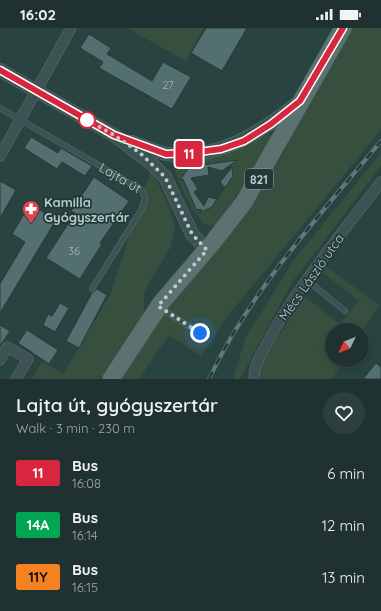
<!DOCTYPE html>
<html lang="en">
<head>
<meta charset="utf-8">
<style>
  :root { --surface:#1f3231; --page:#2c3e3d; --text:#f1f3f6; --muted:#a1aaab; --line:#3c4d4d }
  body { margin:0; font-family:Quicksand,sans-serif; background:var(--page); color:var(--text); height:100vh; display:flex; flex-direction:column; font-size:15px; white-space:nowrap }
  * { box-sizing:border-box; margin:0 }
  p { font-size:13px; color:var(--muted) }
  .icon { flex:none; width:22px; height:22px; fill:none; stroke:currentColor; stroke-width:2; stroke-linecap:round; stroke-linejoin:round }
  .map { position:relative; height:351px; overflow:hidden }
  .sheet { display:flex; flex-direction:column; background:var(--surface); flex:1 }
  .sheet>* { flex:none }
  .badge { padding:0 8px; border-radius:3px; font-size:14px; line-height:26px }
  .needle { width:26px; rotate:227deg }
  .tools { position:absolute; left:325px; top:295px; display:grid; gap:8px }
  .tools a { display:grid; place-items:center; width:44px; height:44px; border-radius:50%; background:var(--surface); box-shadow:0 2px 6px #0003,0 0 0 1px var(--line); font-size:20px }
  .you { position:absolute; width:20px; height:20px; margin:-10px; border:3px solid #fff; border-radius:50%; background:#1a73e8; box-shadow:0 0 0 6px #1a73e833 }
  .map>.badge { position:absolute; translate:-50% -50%; box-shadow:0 0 0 2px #fff }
  .round { display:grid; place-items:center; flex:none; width:42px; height:42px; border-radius:21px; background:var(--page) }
  .summary { display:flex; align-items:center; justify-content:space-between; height:68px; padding:0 16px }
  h1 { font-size:19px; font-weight:600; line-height:30px }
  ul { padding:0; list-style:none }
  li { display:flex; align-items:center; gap:12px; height:52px; padding:0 16px }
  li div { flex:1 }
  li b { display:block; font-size:15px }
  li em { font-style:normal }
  li .badge { min-width:44px; font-weight:700; text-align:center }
  .status { display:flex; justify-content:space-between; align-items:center; height:28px; padding:0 20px; background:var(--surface); direction:ltr }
  .status svg { height:11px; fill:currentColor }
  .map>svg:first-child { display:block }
</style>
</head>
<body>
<div class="status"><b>16:02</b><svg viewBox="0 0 49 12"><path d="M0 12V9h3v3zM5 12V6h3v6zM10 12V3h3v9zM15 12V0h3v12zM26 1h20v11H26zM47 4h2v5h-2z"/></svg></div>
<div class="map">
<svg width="381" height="351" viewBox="0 0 381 351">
  <rect width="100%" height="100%" fill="#294341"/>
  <g fill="#374f3f" fill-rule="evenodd">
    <path d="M 127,0 L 204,0 L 186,33 Z"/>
    <path d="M 351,0 L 381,0 L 381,102 L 227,289 L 201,328 L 169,307 L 139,351 L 112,351 L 281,129 L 314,64 L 339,25 Z"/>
    <path d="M 270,106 L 273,108 L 272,115 L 217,196 L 212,198 L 206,197 C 196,189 171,147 175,135 L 178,133 L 223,123 ZM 227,134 L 232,140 L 233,148 L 212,179 L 205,182 L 196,181 L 182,149 L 189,139 Z"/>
    <path d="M 381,125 L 381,138 L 293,253 L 240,351 L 233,351 L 246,309 L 294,232 Z"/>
    <path d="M 151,141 L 168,176 L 175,199 L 170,220 L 144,264 L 144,286 L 100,351 L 32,351 L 42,333 L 63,346 L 110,267 Z"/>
    <path d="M 325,238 L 379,277 L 362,303 L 362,302 L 332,302 L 332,332 L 344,332 L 332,351 L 258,351 L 257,341 L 304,268 L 340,296 L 359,273 L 322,244 Z"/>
  </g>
  <g fill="#546f6f" stroke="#243a39">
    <path d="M 206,0 L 247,0 L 222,43 L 191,25 Z"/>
    <path d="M 89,6 L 111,20 L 107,26 L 152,53 L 163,34 L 191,49 L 172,81 L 99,40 L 103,34 L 80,20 Z"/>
    <path d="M 31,109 L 58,125 L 61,120 L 92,138 L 85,148 L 62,134 L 57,141 L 24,120 Z"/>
    <path d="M 237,132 L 222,143 L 208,139 L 209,147 L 191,150 L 198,161 L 194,164 L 204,178 L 208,169 L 217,171 L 212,179 L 199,185 L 202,182 L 196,181 L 183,151 L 180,152 L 189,139 Z"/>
    <path d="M 232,139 L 233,148 L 225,160 L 220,154 Z"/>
    <path d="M 94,149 L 129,173 L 100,215 L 102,216 L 80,251 L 46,230 L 75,185 L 71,183 Z"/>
    <path d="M 0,153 L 16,162 L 0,190 Z"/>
    <path d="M 30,176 L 56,192 L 0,285 L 0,256 L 25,214 L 12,206 Z"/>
    <path d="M 97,261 L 107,267 L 79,320 L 66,313 L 92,265 Z"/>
    <path d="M 60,275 L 69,280 L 55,304 L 43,297 L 48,286 L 52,288 Z"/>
    <path d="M 0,297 L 10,303 L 0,318 Z"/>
    <path d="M 27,302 L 58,322 L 49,336 L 18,315 Z"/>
    <path d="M 376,335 L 381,339 L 381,351 L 363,351 Z"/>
  </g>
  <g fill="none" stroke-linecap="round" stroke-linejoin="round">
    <defs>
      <g id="service">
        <path id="s1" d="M 0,80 L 142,162 L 145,170 L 143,179 L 92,261"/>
        <path d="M 307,252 L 345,283"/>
        <path d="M 160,280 L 200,305"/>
      </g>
      <g id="minor">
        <path d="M 0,128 L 71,0"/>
        <path d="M 0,332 L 7,319 L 28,331 L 16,351"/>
        <path d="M 254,351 C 253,339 261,327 266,317 C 297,258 341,207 381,154"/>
      </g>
      <g id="tertiary">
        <path d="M 0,42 L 114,107 L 153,137 L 165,149 L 192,206 L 207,222"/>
        <path d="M 132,114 C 143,118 156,124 167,126 C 219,132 260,105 299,74"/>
      </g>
      <path id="primary" d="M 111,351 L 161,275 L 213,214 L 244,174 L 343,0"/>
    </defs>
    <use href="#service" stroke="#5e7372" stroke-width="6"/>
    <use href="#minor" stroke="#5e7372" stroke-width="11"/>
    <use href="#tertiary" stroke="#5e7372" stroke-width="14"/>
    <use href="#primary" stroke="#4a5f5e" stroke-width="18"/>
    <use href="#service" stroke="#3d5252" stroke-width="5"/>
    <use href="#minor" stroke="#3d5252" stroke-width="10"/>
    <use href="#tertiary" stroke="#3d5252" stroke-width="13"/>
    <use href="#primary" stroke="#5b7271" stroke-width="17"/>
    <defs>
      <path id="rail" d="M 209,351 C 251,262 319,188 381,113"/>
    </defs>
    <use href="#rail" stroke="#5f7978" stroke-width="4"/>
    <use href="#rail" stroke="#213837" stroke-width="2.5" stroke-dasharray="8" stroke-linecap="butt"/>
  </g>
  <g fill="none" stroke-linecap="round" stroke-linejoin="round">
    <defs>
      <path id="line" d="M 0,42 L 114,107 L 166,126 L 192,125 L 221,121 L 244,113 L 271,96 L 300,73 L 343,0"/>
    </defs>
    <use href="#line" stroke="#fff" stroke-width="9"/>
    <use href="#line" stroke="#d7263d" stroke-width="6"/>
    <path stroke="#bacccc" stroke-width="4" stroke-dasharray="0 7.2" d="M 87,92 L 114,107 L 140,125 L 165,149 L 192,206 L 207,222 L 158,278 L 200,305"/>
  </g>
  <defs>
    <symbol id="pharmacy-pin" viewBox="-11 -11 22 30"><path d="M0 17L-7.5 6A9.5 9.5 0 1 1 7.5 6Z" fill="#e0444e" stroke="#213837"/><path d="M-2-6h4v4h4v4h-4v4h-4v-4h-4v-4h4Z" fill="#fff"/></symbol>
  </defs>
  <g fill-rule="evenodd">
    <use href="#pharmacy-pin" x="21" y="171" width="20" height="27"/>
  </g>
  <circle fill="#fff" stroke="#d7263d" stroke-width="2" cx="87" cy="92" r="8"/>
  <g text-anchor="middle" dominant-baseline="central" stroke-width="3.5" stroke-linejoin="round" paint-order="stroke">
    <g font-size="11" fill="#a0b5b5">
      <text x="168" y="57">27</text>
      <text x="74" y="223">36</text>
    </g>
    <rect fill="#213837" stroke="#8ca09f" stroke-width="1" x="245" y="141" width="28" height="20" rx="3"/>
    <g font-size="12" font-weight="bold" fill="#bacccc">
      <text x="259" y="151">821</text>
    </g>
    <g font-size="13" fill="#bacccc" stroke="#213837">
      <text stroke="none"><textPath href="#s1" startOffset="139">Lajta út</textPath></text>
      <text transform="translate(311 249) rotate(-55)">Mécs László utca</text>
    </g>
    <g font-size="13" font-weight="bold" fill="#bacccc" stroke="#213837" text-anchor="start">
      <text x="44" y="174">Kamilla<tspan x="44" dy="15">Gyógyszertár</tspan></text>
    </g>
  </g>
</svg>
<div class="tools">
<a><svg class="needle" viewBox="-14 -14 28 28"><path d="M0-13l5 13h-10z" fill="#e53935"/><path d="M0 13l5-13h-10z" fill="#a1aaab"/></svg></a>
</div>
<div class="you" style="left:200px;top:305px"></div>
<b class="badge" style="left:189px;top:126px;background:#d7263d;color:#fff">11</b>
</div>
<section class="sheet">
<div class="summary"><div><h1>Lajta út, gyógyszertár</h1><p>Walk · 3 min · 230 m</p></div><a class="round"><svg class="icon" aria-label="heart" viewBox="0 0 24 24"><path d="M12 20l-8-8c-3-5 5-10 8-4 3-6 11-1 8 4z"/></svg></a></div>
<ul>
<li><span class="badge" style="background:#d7263d;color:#fff">11</span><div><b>Bus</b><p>16:08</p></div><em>6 min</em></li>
<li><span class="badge" style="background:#00a651;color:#fff">14A</span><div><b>Bus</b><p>16:14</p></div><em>12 min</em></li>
<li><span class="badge" style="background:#f58220;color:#111">11Y</span><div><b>Bus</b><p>16:15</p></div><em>13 min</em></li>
</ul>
</section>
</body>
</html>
